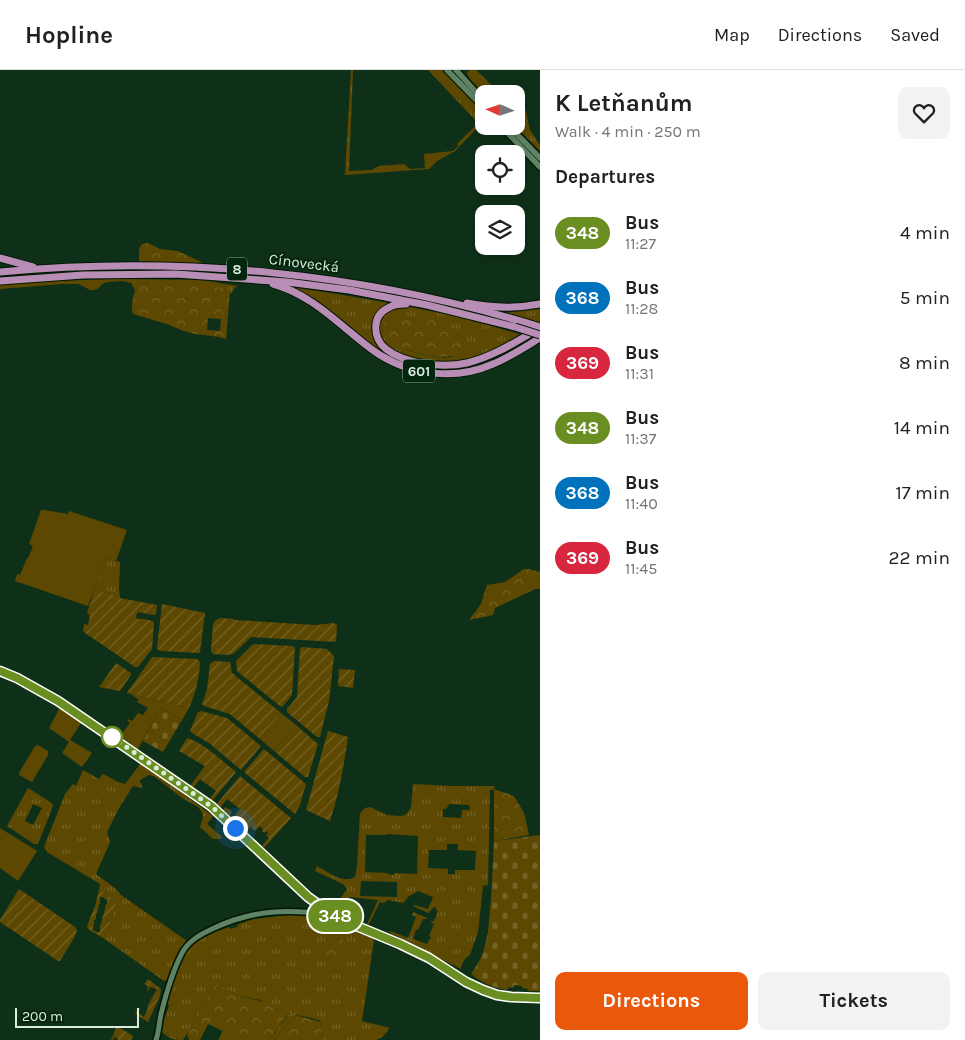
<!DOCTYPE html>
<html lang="en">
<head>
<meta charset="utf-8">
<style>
  :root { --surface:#fff; --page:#f2f2f2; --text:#202124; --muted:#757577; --line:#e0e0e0; --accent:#ea580c }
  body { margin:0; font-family:Karla,sans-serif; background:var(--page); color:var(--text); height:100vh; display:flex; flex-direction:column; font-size:19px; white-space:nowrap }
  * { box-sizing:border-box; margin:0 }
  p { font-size:16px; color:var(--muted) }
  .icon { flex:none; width:28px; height:28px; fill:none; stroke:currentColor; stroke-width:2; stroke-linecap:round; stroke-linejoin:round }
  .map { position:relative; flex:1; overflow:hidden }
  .sheet { display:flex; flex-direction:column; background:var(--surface); width:425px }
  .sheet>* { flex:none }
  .badge { padding:0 10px; border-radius:16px; font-size:18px; line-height:32px }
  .needle { width:32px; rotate:273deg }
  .buttons { position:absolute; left:475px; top:15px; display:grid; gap:10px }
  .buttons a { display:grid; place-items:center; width:50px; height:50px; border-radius:10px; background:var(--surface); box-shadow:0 2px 8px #0003; font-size:25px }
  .scale { position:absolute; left:15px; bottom:12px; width:124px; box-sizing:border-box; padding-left:5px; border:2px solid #d9ecdc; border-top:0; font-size:14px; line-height:18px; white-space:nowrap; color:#d9ecdc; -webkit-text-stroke:4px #05260e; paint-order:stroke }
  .you { position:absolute; width:25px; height:25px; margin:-12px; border:4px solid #fff; border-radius:50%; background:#1a73e8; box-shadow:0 0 0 8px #1a73e833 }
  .map>.badge { position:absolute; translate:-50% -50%; box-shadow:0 0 0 2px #fff }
  h2 { padding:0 15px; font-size:19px; line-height:45px }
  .round { display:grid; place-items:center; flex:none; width:52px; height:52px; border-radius:10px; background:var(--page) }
  .overview { display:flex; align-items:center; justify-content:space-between; height:85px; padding:0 15px }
  h1 { font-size:24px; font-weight:700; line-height:38px }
  .cta { display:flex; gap:10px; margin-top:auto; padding:10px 15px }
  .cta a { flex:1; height:58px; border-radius:10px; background:var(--accent); color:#fff; font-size:20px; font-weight:700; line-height:58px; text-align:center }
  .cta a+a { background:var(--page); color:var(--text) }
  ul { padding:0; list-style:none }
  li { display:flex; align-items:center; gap:15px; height:65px; padding:0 15px }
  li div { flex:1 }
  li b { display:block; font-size:19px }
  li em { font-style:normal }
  li .badge { min-width:55px; font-weight:700; text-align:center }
  header { display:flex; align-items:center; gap:30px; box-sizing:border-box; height:70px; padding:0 25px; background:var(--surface); border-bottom:1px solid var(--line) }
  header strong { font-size:24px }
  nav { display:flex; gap:28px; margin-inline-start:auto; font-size:18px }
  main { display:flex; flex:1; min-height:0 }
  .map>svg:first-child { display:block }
</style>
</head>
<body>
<header>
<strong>Hopline</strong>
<nav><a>Map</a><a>Directions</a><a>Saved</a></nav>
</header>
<main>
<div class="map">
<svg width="540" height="970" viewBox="0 0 540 970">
  <defs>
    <pattern id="grass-tufts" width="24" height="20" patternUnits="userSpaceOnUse" patternTransform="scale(1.25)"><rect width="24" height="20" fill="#5d4802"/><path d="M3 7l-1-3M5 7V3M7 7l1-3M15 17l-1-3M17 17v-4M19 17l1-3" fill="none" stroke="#746326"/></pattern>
    <pattern id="forest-crowns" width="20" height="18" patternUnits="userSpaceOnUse" patternTransform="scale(1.25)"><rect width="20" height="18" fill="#5d4802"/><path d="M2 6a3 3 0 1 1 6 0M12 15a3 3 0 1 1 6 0" fill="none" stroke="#746326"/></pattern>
    <pattern id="cemetery-stones" width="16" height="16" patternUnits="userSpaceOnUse" patternTransform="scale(1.25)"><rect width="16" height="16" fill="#5d4802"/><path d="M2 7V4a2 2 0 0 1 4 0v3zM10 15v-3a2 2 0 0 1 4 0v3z" fill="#746326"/></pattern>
    <pattern id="garden-furrows" width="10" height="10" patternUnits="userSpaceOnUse" patternTransform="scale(1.25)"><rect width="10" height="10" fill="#5d4802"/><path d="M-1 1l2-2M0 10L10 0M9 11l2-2" fill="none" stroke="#746326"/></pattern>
  </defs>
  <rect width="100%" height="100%" fill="#0f3018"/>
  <g fill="url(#grass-tufts)" fill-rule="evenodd">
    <path d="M 351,0 L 353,0 L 349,101 L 372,100 L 379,96 L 404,94 L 410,99 L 425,98 L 424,84 L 453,81 L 458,76 L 457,74 L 478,53 L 428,0 L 443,0 L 484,42 L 484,53 L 480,55 L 455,81 L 437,91 L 429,99 L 345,105 Z"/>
    <path d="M 465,0 L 468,3 L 469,0 L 476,0 L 501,24 L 484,24 L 470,9 Z"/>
    <path d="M 516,33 L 519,34 L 526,41 L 530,60 L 540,75 L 540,81 L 515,56 Z"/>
    <path d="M 114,209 L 202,210 L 238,216 L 235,217 L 231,224 L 229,221 L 139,213 L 135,220 L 131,213 L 122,211 L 108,212 L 102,214 L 99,218 L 95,220 L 90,220 L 79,214 L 62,214 L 0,219 L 0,215 L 29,212 Z"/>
    <path d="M 297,218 L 331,223 L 389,233 C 369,243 366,267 383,281 L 382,284 C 354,262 328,236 296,219 Z"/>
    <path d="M 406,236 L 468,249 L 522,265 C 509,272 497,278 484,284 C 479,286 475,289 470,290 C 445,295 395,294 381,269 C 378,264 379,256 379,250 L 389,239 ZM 388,270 L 454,287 C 427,289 412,283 388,270 Z"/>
    <path d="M 540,239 L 540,252 L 530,250 L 503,243 Z"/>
    <path d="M 106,488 L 120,492 L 119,520 L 120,526 L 94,520 Z"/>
    <path d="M 141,693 L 213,746 L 207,754 L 220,765 L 223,767 L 220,769 L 213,769 L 200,757 L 203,747 L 202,742 L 198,737 L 182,728 L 154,706 L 149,705 L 140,710 L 140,712 L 142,715 L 142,718 L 133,716 L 118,740 L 107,762 L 110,772 L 96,804 C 104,811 115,816 121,825 L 187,871 L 178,882 L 167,910 L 164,911 L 103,868 L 109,857 L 117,831 L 99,819 L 100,814 L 47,782 L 44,777 L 65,724 L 73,714 L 76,716 L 83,700 L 99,709 L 103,704 L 118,712 L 125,714 Z"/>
    <path d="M 413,714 L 450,716 L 495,716 L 493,720 L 490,720 L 488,815 L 483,816 L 478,862 L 470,885 C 465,888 461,894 461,899 L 423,880 L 422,878 L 390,863 L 390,861 L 408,868 L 416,847 L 412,845 L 413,842 L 427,848 L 427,849 L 423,849 L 418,860 L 416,859 L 413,869 L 427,874 L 431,867 L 429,866 L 434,854 L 431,852 L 431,851 L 434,851 L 438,841 L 436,840 L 436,838 L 434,837 L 428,843 L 413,836 L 415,835 L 428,839 L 433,827 L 418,821 L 408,827 L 405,831 L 403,833 L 388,830 L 384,833 L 380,832 L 369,854 L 367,854 L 378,830 L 349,827 L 341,842 L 334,838 L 347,819 L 343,814 L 315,801 L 317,796 C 328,802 342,814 355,807 L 357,796 L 360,743 L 365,738 L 370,737 L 387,745 L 401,746 L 407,744 L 411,737 ZM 449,734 L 469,735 L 470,739 L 469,740 L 462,740 L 461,748 L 443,747 L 443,739 L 446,739 L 447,737 L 448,737 ZM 387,764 L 418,766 L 417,804 L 394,803 L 394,805 L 387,804 L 387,803 L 365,802 L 366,765 L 387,765 ZM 447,774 L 458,774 L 458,780 L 476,781 L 475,800 L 455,800 L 455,804 L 448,804 L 448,799 L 428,798 L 429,780 L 447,780 ZM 361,811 L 397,812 L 397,827 L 360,826 Z"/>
    <path d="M 28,718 L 52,733 L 53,736 L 38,774 L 34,774 L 7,756 ZM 33,734 L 42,738 L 33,755 L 25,751 Z"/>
    <path d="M 296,844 L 332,848 L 371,864 L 374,870 L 362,951 L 390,958 L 388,959 L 388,961 L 382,967 L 376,970 L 322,970 L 321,951 L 308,947 L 295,945 L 274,970 L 269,970 L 289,944 L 260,930 L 239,926 L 222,917 L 211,914 L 206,934 L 183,970 C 174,970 169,969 162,962 L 164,950 L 169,936 L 167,930 L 170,921 L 178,898 L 186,882 L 195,872 L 212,863 L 229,857 L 230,859 L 237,857 L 239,854 L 254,849 Z"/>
  </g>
  <g fill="url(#forest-crowns)" fill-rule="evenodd">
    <path d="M 148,173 L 160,179 L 178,181 L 199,191 L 205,194 L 139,191 L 139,179 L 142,174 Z"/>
    <path d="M 138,213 L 225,218 L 230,221 L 226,269 L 221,268 L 220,267 L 195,264 L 181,260 L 167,254 L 133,244 C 130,235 134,222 138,213 ZM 208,248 L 221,249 L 220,261 L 207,260 Z"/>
    <path d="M 393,244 L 435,249 L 472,282 C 445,289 430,289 404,278 C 398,276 390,273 387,269 C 384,264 385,259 384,254 Z"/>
    <path d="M 524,499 L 528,499 L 540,502 L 540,519 L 535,519 L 495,538 L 493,545 L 469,550 L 481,534 L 487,515 L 505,512 Z"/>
    <path d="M 494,719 L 514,726 L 524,743 L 529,765 L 494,771 Z"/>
    <path d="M 343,870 L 345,873 L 342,878 L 343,880 L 337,888 L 327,888 L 320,880 C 328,874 333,871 343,870 Z"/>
    <path d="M 211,913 L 222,917 L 239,926 L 278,935 L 289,943 L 269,970 L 218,970 L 223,961 L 208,954 L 200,970 L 189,970 L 187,964 L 206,934 Z"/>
    <path d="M 295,945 L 321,952 L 322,970 L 274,970 Z"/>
  </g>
  <g fill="url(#cemetery-stones)">
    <path d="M 161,638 L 182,650 L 163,682 L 143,671 Z"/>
    <path d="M 540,765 L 540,921 L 528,921 L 527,918 L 524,919 L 521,916 L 515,915 L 512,918 L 509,917 L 507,920 C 494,918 482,913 471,904 L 477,895 L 483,883 L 488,862 L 491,829 L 494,771 Z"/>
  </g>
  <g fill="#5d4802">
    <path d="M 41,440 L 44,440 L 68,444 L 69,441 L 127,460 L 116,491 L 106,488 L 88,536 L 15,511 L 17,504 L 20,505 L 27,488 L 28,488 L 33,476 L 29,474 Z"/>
    <path d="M 131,624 L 189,638 L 182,650 L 161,638 L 138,679 L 120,666 L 130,653 L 127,650 L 128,649 L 132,651 L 138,643 L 143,645 L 148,638 L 137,632 L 139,630 Z"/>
    <path d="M 59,639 L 61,639 L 81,653 L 70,670 L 92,683 L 82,697 L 62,683 L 69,672 L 49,658 Z"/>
    <path d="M 281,643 L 296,655 L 274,681 L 260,669 Z"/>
    <path d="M 38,675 L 48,681 L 48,685 L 32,712 L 19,705 L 19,703 L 35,676 Z"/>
    <path d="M 0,758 L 37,781 L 18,811 L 0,798 Z"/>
  </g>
  <g fill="url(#garden-furrows)" fill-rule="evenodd">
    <path d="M 94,520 L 120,526 L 120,528 L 157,535 L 156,544 L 153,545 L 138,542 L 136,546 L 137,549 C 142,548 148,550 153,551 L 154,554 L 152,579 L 138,597 L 135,597 L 85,563 L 83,561 L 84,554 L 88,555 L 90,545 L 87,544 Z"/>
    <path d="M 162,534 L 205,543 L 200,582 L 198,583 L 161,581 L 158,580 L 157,577 Z"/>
    <path d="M 220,548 L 234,549 L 235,550 L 316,555 L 334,553 L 337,555 L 336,572 L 251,567 L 233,584 L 227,585 L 213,584 L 211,581 L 213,554 L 216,550 Z"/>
    <path d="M 254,574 L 293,576 L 295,578 L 292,625 L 283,636 L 281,637 L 237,601 L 236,591 L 251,576 Z"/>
    <path d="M 302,577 L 327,579 L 334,586 L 329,631 L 320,667 L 317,667 L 287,642 L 287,639 L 297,627 L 300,579 Z"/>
    <path d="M 152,587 L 197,589 L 200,592 C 199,610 196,621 189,638 L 127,623 Z"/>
    <path d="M 214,591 L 230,592 L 232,603 L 281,643 L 260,669 L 230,644 L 204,636 L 202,634 L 207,620 L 210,594 Z"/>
    <path d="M 116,593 L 131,603 L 131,605 L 120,621 L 99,617 Z"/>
    <path d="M 339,599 L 355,600 L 353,618 L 338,616 Z"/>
    <path d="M 201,641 L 227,648 L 261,676 L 241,700 L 209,673 L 192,663 L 190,661 L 198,642 Z"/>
    <path d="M 296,655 L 318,674 L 308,707 L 305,707 L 274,681 Z"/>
    <path d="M 328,661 L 348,667 C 344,695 339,724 330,751 L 306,740 Z"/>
    <path d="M 187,668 C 203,672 223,692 236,702 L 212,731 L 209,730 L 216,721 L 200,709 L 193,718 L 190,716 L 205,696 L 179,681 Z"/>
    <path d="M 264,679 L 306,714 L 300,735 L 295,744 L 244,702 Z"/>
    <path d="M 240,706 L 291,748 L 265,777 L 262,776 L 269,768 L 266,765 L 268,763 L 267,761 L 264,763 L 262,761 L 263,759 L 260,756 L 255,761 L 251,757 L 247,761 L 216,735 ZM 227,729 L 240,739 L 232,749 L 229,746 L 232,742 L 226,737 L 223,740 L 220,738 Z"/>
    <path d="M 19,819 L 75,857 L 77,861 L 75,866 L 60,891 L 58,891 L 0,852 L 0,850 Z"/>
    <path d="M 99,819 L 117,831 L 109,857 L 103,868 L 88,859 L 87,856 L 95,836 ZM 100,827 L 103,827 L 105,829 L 107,829 L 107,834 L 106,834 L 104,844 L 103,845 L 101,855 L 100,855 L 100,862 L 97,862 L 93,860 L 93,855 L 94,855 L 94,850 L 96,849 L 96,844 L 97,844 L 97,839 L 98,839 L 99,834 L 100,834 Z"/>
    <path d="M 148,909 L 161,919 L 160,926 L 148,952 L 135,944 L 138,938 L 140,938 L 138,943 L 144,947 L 148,938 L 147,937 L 157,919 L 150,917 L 148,921 L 147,920 L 148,916 L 144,914 Z"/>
    <path d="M 117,956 L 133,966 L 131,970 L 118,970 L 118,969 L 114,967 L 113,970 L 111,970 Z"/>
  </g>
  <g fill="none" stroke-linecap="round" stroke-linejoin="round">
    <defs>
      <path id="tertiary" d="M 156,970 C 159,962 159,953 161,944 C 166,924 172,903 181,885 C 187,872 199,865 212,859 C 254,839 288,839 333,845"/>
      <g id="secondary">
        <path d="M 447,0 L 484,38"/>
        <path d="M 456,0 L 484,31"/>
        <path d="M 501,56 L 540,97"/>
        <path d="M 509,56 L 540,88"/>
        <path d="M 0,601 L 17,608 L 58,631 L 211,736 L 307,827 L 333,845 L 353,855 L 400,874 L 429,887 L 466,912 L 483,920 L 497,925 L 511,927 L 540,928"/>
      </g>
      <g id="trunk">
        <path d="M 0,188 L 33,197"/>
        <path d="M 0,202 C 182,185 366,203 540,257"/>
        <path d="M 0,211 L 83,205 L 176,204 L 287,212 L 349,220 L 427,235 L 515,257"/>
        <path d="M 273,214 C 303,222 326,242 350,262 C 360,270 369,278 380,285 C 414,306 457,310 493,294 C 510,287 525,277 540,268"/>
        <path d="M 467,233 C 492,238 515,239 540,234"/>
        <path d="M 406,234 C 400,234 394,234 388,238 C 371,246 373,269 386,279 C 406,295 444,298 467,293 C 492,287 514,273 536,260"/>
      </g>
    </defs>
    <use href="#tertiary" stroke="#001803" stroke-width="8"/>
    <use href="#secondary" stroke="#001803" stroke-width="8"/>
    <use href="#trunk" stroke="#001803" stroke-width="9"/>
    <use href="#tertiary" stroke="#608366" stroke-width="5"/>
    <use href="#secondary" stroke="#608366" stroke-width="5.5"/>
    <use href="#trunk" stroke="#b98eb6" stroke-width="7"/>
    <defs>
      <path id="trunk-bridge" d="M 515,257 L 540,265"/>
    </defs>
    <use href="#trunk-bridge" stroke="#001803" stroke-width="9" stroke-linecap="butt"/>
    <use href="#trunk-bridge" stroke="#b98eb6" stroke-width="7"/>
  </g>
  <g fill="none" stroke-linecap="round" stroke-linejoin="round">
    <defs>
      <path id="line" d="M 0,601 L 17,608 L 58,631 L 211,736 L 308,827 L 333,845 L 359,857 L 400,874 L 429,888 L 466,912 L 483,920 L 497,925 L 511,927 L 540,928"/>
    </defs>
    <use href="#line" stroke="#fff" stroke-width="11"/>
    <use href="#line" stroke="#6b8e23" stroke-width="8"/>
    <path stroke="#d9ecdc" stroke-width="5" stroke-dasharray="0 9" d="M 112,667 L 211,736 L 235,758"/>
  </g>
  <circle fill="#fff" stroke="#6b8e23" stroke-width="2.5" cx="112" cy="667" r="10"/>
  <g text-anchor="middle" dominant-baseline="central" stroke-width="4" stroke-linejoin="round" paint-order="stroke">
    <g fill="#05260e" stroke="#99b19e" stroke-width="1">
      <rect x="227" y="187.5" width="20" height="23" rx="4"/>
      <rect x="403" y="289.5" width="32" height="23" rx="4"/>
    </g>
    <g font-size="14" font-weight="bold" fill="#d9ecdc">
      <text x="237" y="199">8</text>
      <text x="419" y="301">601</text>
    </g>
    <g font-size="15" fill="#d9ecdc" stroke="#05260e">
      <text transform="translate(304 193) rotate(7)">Cínovecká</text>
    </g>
  </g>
</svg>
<div class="buttons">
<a><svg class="needle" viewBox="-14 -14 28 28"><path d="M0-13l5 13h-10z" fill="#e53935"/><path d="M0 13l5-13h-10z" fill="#757577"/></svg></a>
<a><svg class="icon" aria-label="locate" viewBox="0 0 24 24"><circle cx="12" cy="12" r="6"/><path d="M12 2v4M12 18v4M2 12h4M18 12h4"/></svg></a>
<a><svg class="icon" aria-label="layers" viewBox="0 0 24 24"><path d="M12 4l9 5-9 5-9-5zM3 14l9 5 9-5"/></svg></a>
</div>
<div class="scale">200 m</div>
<div class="you" style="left:235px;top:758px"></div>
<b class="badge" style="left:335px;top:846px;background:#6b8e23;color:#fff">348</b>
</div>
<section class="sheet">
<div class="overview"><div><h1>K Letňanům</h1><p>Walk · 4 min · 250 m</p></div><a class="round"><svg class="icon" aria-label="heart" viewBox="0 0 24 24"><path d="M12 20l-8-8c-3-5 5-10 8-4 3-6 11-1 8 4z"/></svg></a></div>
<h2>Departures</h2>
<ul>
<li><span class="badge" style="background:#6b8e23;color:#fff">348</span><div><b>Bus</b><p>11:27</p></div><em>4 min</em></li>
<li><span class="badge" style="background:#0072bc;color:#fff">368</span><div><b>Bus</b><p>11:28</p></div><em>5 min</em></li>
<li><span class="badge" style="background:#d7263d;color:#fff">369</span><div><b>Bus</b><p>11:31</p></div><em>8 min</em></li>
<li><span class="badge" style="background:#6b8e23;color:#fff">348</span><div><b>Bus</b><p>11:37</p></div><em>14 min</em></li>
<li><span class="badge" style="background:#0072bc;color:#fff">368</span><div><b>Bus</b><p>11:40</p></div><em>17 min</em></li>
<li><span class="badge" style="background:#d7263d;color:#fff">369</span><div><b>Bus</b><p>11:45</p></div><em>22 min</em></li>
</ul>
<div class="cta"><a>Directions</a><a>Tickets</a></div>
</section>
</main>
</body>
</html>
